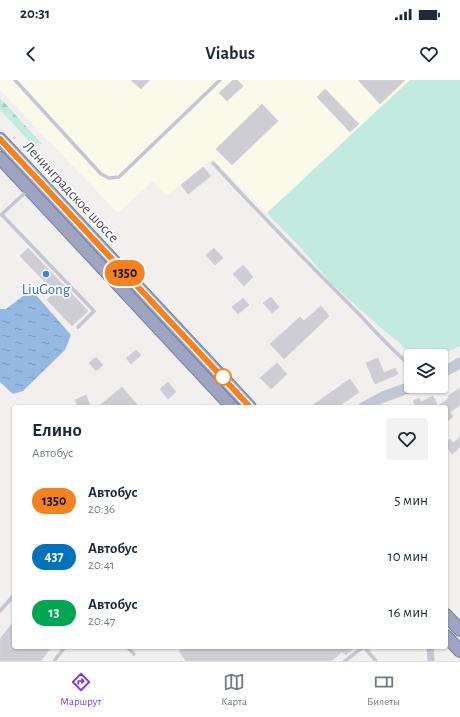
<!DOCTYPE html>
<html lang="ru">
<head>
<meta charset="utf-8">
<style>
  :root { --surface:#fff; --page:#f2f2f3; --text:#1f2937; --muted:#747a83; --line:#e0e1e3; --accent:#7c3aed }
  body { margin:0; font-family:"Alegreya Sans",sans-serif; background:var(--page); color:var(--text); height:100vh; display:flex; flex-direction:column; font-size:15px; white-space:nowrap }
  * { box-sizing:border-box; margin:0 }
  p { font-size:13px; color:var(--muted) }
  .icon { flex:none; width:22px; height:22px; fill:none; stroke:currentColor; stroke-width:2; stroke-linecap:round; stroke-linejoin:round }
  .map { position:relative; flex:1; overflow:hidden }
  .side { position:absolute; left:12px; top:325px; width:436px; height:244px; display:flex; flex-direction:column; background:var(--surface); border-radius:4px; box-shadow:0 1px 3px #0004 }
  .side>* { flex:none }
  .badge { padding:0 8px; border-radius:13px; font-size:14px; line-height:26px }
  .buttons { position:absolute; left:404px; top:269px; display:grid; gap:8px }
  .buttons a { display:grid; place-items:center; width:44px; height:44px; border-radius:4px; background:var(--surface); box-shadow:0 1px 3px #0004; font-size:20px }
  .map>.badge { position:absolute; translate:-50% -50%; box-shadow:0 0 0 2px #fff }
  .round { display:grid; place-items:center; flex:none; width:42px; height:42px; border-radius:4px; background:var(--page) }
  .summary { display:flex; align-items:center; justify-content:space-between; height:68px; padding:0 20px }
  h1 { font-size:19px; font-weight:600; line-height:30px }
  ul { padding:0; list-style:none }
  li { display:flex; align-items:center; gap:12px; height:56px; padding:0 20px }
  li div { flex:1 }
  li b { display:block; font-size:15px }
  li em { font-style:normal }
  li .badge { min-width:44px; font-weight:700; text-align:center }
  .status { display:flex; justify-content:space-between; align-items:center; height:28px; padding:0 20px; background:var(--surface); direction:ltr }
  .status svg { height:11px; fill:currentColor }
  header { display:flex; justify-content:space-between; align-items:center; height:52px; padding:0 20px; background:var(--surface); font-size:18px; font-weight:600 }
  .menu { display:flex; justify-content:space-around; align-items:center; height:56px; border-top:1px solid var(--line); background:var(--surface); font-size:11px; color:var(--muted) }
  .menu a { display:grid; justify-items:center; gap:2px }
  .menu .on { color:var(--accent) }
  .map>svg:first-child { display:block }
</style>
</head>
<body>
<div class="status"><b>20:31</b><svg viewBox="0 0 49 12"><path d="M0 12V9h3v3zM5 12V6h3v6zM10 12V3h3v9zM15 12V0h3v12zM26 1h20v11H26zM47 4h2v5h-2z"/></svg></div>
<header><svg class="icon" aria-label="back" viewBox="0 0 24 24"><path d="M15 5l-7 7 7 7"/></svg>Viabus<svg class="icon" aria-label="heart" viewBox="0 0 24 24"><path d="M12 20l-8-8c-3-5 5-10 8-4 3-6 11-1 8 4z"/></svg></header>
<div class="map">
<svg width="460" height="581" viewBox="0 0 460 581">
  <defs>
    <pattern id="forest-firs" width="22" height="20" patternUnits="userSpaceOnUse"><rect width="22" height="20" fill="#c2eadf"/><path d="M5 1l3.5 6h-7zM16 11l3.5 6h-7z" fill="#a8cac2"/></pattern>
    <pattern id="water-ripples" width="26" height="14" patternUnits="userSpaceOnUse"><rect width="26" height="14" fill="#94b8e2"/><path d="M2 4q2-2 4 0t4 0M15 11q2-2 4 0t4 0" fill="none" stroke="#7b98ba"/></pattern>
  </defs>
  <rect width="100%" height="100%" fill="#f1f0ef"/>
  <path fill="#f9faea" d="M 0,0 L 410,0 L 267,133 L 212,79 L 166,116 L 153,101 L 118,133 L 0,10 Z"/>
  <path fill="#c2eadf" d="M 410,0 L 460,0 L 460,266 L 439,276 L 411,276 L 411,279 L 401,264 L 382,249 L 332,204 L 300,167 L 267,133 Z"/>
  <path fill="url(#forest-firs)" d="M 0,18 L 42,64 L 31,63 L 0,30 Z"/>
  <path fill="url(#water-ripples)" d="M 27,213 L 36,215 L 71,255 L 65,270 L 23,311 L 13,314 L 0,302 L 0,229 L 6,229 Z"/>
  <g fill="#cdcdd3" stroke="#d4d3d9">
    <path d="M 131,0 L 150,0 L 141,9 Z"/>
    <path d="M 233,0 L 237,0 L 243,6 L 227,21 L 219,13 Z"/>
    <path d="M 358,0 L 405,0 L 380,24 Z"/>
    <path d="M 325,9 L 359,44 L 350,52 L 317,17 Z"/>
    <path d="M 262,24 L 278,41 L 232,85 L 216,69 Z"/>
    <path d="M 203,87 L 211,96 L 188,114 L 181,105 Z"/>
    <path d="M 28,168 L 88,231 L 72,246 L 47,220 L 55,212 L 20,176 Z"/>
    <path d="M 214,168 L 223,178 L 215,185 L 206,175 Z"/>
    <path d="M 243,185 L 253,197 L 244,206 L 233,194 Z"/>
    <path d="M 271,217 L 279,227 L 272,233 L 263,223 Z"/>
    <path d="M 243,218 L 249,225 L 238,234 L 232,227 Z"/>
    <path d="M 321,226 L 329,236 L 284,279 L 270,264 L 300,237 L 304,241 Z"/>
    <path d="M 136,270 L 141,275 L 131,284 L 126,278 Z"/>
    <path d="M 96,277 L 103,285 L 96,291 L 89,283 Z"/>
    <path d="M 378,278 L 384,293 L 395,288 L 398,294 L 375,304 L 366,283 Z"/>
    <path d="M 277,283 L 287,294 L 271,309 L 260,298 Z"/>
    <path d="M 350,299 L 359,312 L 338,327 L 310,327 Z"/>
    <path d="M 168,302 L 176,312 L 168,319 L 160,309 Z"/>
    <path d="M 122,307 L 139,327 L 98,327 Z"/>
    <path d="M 460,308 L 460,325 L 450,332 L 453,337 L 446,342 L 446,327 L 411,327 L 415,325 L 413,321 L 419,318 L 421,322 L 433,316 L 438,326 L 449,318 L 448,316 Z"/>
    <path d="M 86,315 L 91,327 L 78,327 L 75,320 Z"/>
    <path d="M 460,357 L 460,367 L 452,374 L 446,366 L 446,362 L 450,359 L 453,363 Z"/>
    <path d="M 14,541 L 14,567 L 51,567 L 41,581 L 0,581 L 0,559 Z"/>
    <path d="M 184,567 L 355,567 L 346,575 L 342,572 L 331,581 L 186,581 L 179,571 Z"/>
  </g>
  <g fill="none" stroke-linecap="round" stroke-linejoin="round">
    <defs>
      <g id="trunk">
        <path d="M 0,59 L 250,327"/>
        <path d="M 0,78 L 232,327"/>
        <path d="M 446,535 L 460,550"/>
        <path d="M 446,556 L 460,571"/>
      </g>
    </defs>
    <use href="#trunk" stroke="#777ea4" stroke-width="14"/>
    <g stroke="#c4c7d2" stroke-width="3.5">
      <path d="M 15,0 L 101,94 L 109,98 L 119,97 L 220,0"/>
      <path d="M 213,83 C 258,132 304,179 351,226 C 371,246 389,268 411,286"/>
      <path d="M 1,135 L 27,111"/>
      <path d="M 2,135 L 94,231 L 78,247"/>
      <path d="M 0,531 L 14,515"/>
      <path d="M 127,567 L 134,574"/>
      <path d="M 364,567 L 376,581"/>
      <path d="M 54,581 L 65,567"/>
      <path d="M 345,581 L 363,567"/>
    </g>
    <path stroke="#c4c7d2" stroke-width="7" d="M 430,567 L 431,581"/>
    <g stroke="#c3c6d5" stroke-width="11">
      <path d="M 441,293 L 460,283"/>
      <path d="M 364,327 L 383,317 L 413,306"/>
    </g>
    <use href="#trunk" stroke="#9ea4c1" stroke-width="12"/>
  </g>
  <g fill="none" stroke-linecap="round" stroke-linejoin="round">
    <defs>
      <path id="line" d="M 0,59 L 250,327"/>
    </defs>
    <use href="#line" stroke="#fff" stroke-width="9"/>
    <use href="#line" stroke="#f58220" stroke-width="6"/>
  </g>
  <circle fill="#3f7fe0" stroke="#fff" stroke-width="1.5" cx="46" cy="194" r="4"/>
  <circle fill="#fff" stroke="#f58220" stroke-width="2" cx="223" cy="297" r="8"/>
  <g text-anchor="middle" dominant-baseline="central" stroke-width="3.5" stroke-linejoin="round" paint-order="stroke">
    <g font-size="15" fill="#494c5a" stroke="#fff">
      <text transform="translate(71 112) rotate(47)">Ленинградское шоссе</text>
    </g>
    <g font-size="15" fill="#366cbe" stroke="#fff">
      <text x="46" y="209">LiuGong</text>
    </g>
  </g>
</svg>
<div class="buttons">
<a><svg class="icon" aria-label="layers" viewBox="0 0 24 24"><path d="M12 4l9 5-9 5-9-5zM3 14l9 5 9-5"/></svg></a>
</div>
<b class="badge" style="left:125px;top:193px;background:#f58220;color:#111">1350</b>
<section class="side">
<div class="summary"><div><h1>Елино</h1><p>Автобус</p></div><a class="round"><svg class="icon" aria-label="heart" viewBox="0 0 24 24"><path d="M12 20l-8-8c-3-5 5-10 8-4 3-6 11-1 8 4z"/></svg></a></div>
<ul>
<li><span class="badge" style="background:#f58220;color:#111">1350</span><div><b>Автобус</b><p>20:36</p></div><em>5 мин</em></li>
<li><span class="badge" style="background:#0072bc;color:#fff">437</span><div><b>Автобус</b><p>20:41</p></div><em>10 мин</em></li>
<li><span class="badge" style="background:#00a651;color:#fff">13</span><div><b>Автобус</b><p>20:47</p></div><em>16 мин</em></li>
</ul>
</section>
</div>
<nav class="menu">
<a class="on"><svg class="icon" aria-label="directions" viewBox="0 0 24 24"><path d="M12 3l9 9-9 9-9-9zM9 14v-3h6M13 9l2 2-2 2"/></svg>Маршрут</a>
<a><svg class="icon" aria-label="map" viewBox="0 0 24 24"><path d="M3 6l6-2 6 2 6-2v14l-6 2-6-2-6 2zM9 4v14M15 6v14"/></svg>Карта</a>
<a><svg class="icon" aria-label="tickets" viewBox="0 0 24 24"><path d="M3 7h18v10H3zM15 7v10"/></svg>Билеты</a>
</nav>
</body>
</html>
